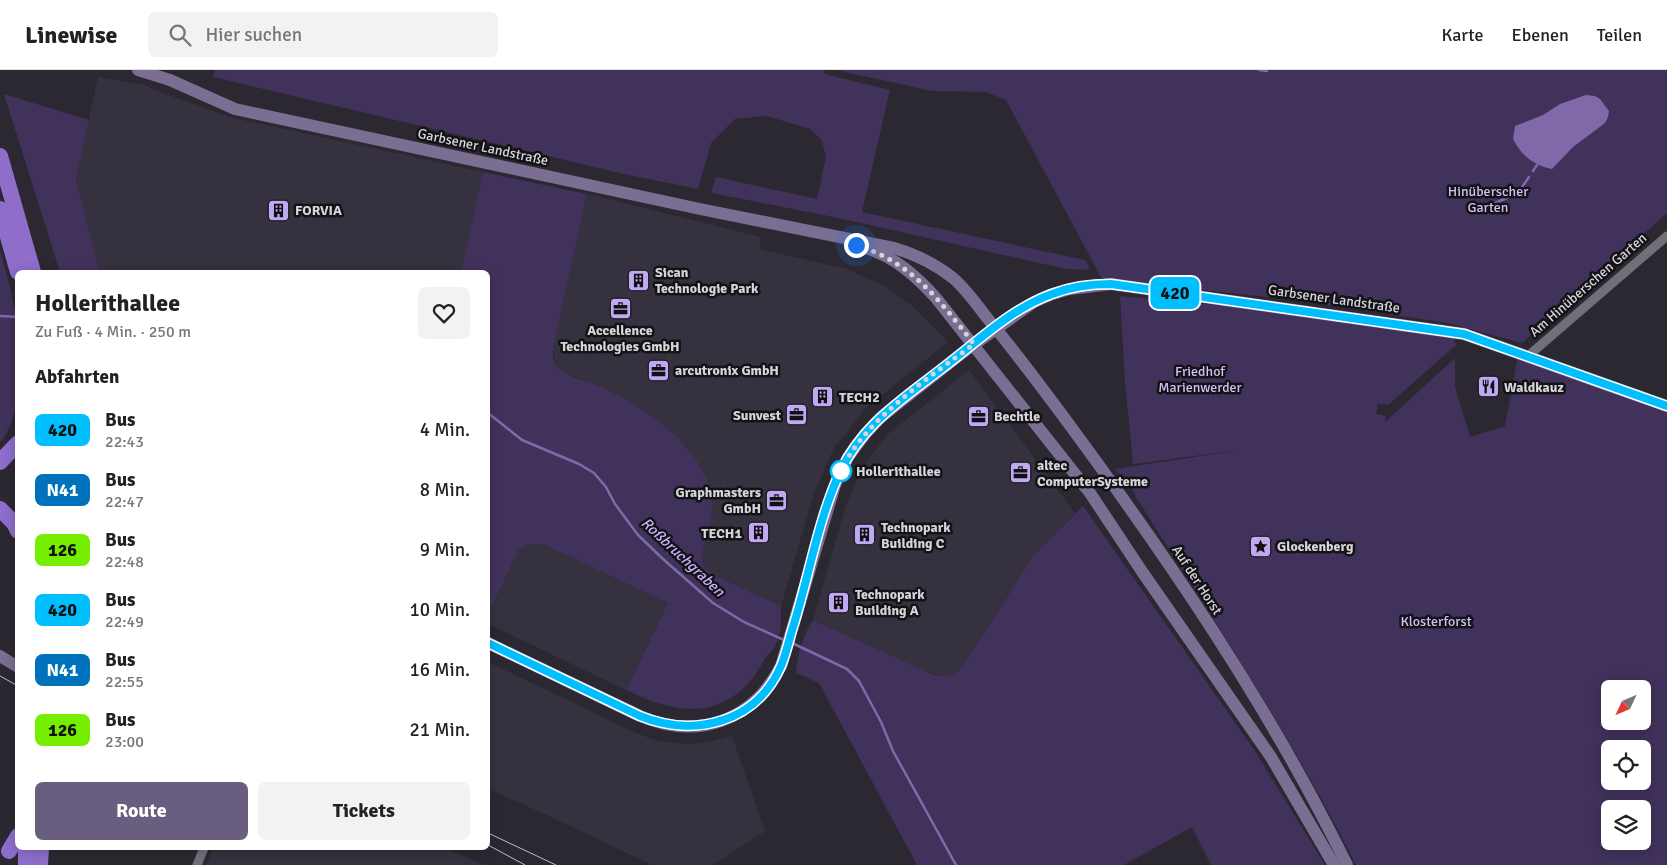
<!DOCTYPE html>
<html lang="de">
<head>
<meta charset="utf-8">
<style>
  :root { --surface:#fff; --page:#f2f2f2; --text:#222; --muted:#767676; --line:#e0e0e0; --accent:#695e80 }
  body { margin:0; font-family:Signika,sans-serif; background:var(--page); color:var(--text); height:100vh; display:flex; flex-direction:column; font-size:19px; white-space:nowrap }
  * { box-sizing:border-box; margin:0 }
  p { font-size:16px; color:var(--muted) }
  .icon { flex:none; width:28px; height:28px; fill:none; stroke:currentColor; stroke-width:2; stroke-linecap:round; stroke-linejoin:round }
  .map { position:relative; flex:1; overflow:hidden }
  .sheet { position:absolute; left:15px; top:200px; width:475px; height:580px; display:flex; flex-direction:column; background:var(--surface); border-radius:8px; box-shadow:0 2px 12px #0003 }
  .sheet>* { flex:none }
  .badge { padding:0 10px; border-radius:8px; font-size:18px; line-height:32px }
  .needle { width:32px; rotate:226deg }
  .controls { position:absolute; left:1601px; top:610px; display:grid; gap:10px }
  .controls a { display:grid; place-items:center; width:50px; height:50px; border-radius:8px; background:var(--surface); box-shadow:0 2px 12px #0003; font-size:25px }
  .you { position:absolute; width:25px; height:25px; margin:-12px; border:4px solid #fff; border-radius:50%; background:#1a73e8; box-shadow:0 0 0 8px #1a73e833 }
  .map>.badge { position:absolute; translate:-50% -50%; box-shadow:0 0 0 2px #fff }
  h2 { padding:0 20px; font-size:19px; line-height:45px }
  .round { display:grid; place-items:center; flex:none; width:52px; height:52px; border-radius:8px; background:var(--page) }
  .overview { display:flex; align-items:center; justify-content:space-between; height:85px; padding:0 20px }
  h1 { font-size:24px; font-weight:800; line-height:38px }
  .action { display:flex; gap:10px; margin-top:auto; padding:10px 20px }
  .action a { flex:1; height:58px; border-radius:8px; background:var(--accent); color:#fff; font-size:20px; font-weight:800; line-height:58px; text-align:center }
  .action a+a { background:var(--page); color:var(--text) }
  ul { padding:0; list-style:none }
  li { display:flex; align-items:center; gap:15px; height:60px; padding:0 20px }
  li div { flex:1 }
  li b { display:block; font-size:19px }
  li em { font-style:normal }
  li .badge { min-width:55px; font-weight:700; text-align:center }
  header { display:flex; align-items:center; gap:30px; box-sizing:border-box; height:70px; padding:0 25px; background:var(--surface); border-bottom:1px solid var(--line) }
  header strong { font-size:24px }
  nav { display:flex; gap:28px; margin-inline-start:auto; font-size:18px }
  .search { width:350px; height:45px; background:var(--page); display:flex; align-items:center; gap:12px; box-sizing:border-box; padding:0 18px; border-radius:8px; color:var(--muted); font-size:19px }
  .map>svg:first-child { display:block }
</style>
</head>
<body>
<header>
<strong>Linewise</strong>
<div class="search"><svg class="icon" aria-label="search" viewBox="0 0 24 24"><circle cx="10" cy="10" r="6"/><path d="M15 15l6 6"/></svg>Hier suchen</div>
<nav><a>Karte</a><a>Ebenen</a><a>Teilen</a></nav>
</header>
<div class="map">
<svg width="1667" height="795" viewBox="0 0 1667 795">
  <rect width="100%" height="100%" fill="#2b2831"/>
  <g fill="#35313f">
    <path d="M 98,7 L 149,16 L 149,18 L 233,48 L 483,102 L 461,202 L 100,202 L 76,109 Z"/>
    <path d="M 587,124 L 761,167 L 759,179 L 847,199 L 886,217 L 910,234 L 948,272 L 865,339 L 834,378 L 814,423 L 781,536 L 714,505 L 706,499 L 702,484 L 711,450 L 711,425 L 701,397 L 685,375 L 667,358 L 645,342 L 602,318 L 563,302 L 555,294 L 553,280 Z"/>
    <path d="M 969,300 L 1075,443 L 1033,486 L 963,596 L 951,605 L 943,607 L 922,600 L 813,550 L 846,435 L 863,397 L 888,364 Z"/>
    <path d="M 535,473 L 546,475 L 668,533 L 626,620 L 488,554 L 488,544 L 516,484 L 524,476 Z"/>
    <path d="M 488,592 L 634,662 L 652,669 L 672,673 L 692,674 L 712,671 L 732,666 L 765,761 L 713,795 L 652,795 L 547,745 L 488,719 Z"/>
    <path d="M 213,778 L 445,778 L 484,795 L 206,795 Z"/>
  </g>
  <g fill="#40325b" fill-rule="evenodd">
    <path d="M 215,0 L 825,0 L 824,4 L 890,20 L 862,142 L 1085,190 L 1090,200 L 1066,199 L 834,147 L 711,123 L 716,107 L 817,129 L 826,86 L 821,69 L 810,59 L 767,46 L 735,49 L 711,73 L 698,119 L 624,104 L 213,7 Z"/>
    <path d="M 836,0 L 1667,0 L 1667,143 L 1522,273 L 1448,253 L 1287,229 L 1102,209 L 1006,30 L 986,22 L 932,21 Z"/>
    <path d="M 4,24 L 89,50 L 76,109 L 100,202 L 60,202 Z"/>
    <path d="M 483,102 L 587,124 L 553,280 C 552,288 554,295 561,300 C 570,308 587,311 599,316 C 626,329 654,345 676,366 C 691,381 705,398 710,420 C 712,430 712,440 711,450 C 708,469 692,493 714,505 L 781,536 C 781,548 782,562 776,574 C 774,580 768,584 765,589 C 759,598 755,607 747,615 C 710,652 668,640 626,620 L 668,533 L 543,474 L 529,474 L 518,481 L 488,544 L 488,202 L 461,202 Z"/>
    <path d="M 0,181 C 4,196 9,211 12,226 C 20,259 26,348 0,372 Z"/>
    <path d="M 1120,226 L 1281,241 L 1454,268 L 1456,275 L 1388,335 L 1378,334 L 1376,344 L 1386,346 L 1385,352 L 1455,288 L 1455,317 L 1470,367 L 1505,356 L 1518,286 L 1667,341 L 1667,795 L 1356,795 C 1292,667 1212,548 1136,427 L 1129,411 L 1124,410 L 1115,399 L 1240,380 L 1133,394 L 1125,312 ZM 1610,619 L 1642,619 L 1642,651 L 1610,651 ZM 1610,679 L 1642,679 L 1642,711 L 1610,711 ZM 1610,739 L 1642,739 L 1642,771 L 1610,771 Z"/>
    <path d="M 1083,436 L 1255,681 L 1325,795 L 1211,795 L 1192,757 L 1124,795 L 917,795 L 819,613 L 796,603 C 798,582 802,568 813,550 L 934,605 C 947,608 954,605 963,596 L 1033,486 Z"/>
  </g>
  <path fill="#7f69a9" d="M 1586,25 L 1595,26 L 1600,29 L 1609,41 L 1608,47 L 1605,53 L 1573,77 L 1552,99 C 1534,96 1521,85 1513,69 L 1515,56 L 1543,45 L 1560,34 Z"/>
  <g fill="none" stroke-linecap="round" stroke-linejoin="round">
    <g stroke="#7f69a9" stroke-width="2.5">
      <path d="M 1259,0 L 1267,1"/>
      <path d="M 1533,101 L 1537,95"/>
      <path d="M 1468,138 L 1479,140 L 1518,123 L 1529,107"/>
      <path d="M 0,246 L 18,247"/>
      <path d="M 488,343 L 522,370 L 579,394 L 594,403 L 606,417 L 615,434 L 638,465 L 663,489 L 713,533 L 744,552 L 784,570"/>
      <path d="M 792,573 L 847,599 L 859,611 L 881,652 L 893,681 L 956,795"/>
    </g>
    <g stroke="#726f79" stroke-width="9">
      <path d="M 1528,286 L 1667,166"/>
      <path d="M 197,795 L 204,778"/>
    </g>
    <g stroke="#7a6e92" stroke-width="12">
      <path d="M 138,0 L 170,10 L 235,39 L 700,139 L 894,178 C 915,184 935,194 953,208 C 966,219 977,235 988,249 C 1013,279 1036,310 1060,342 C 1166,485 1268,634 1347,795"/>
      <path d="M 866,178 C 895,187 916,206 936,228 L 1090,423 L 1143,503 L 1271,687 L 1334,795"/>
      <path d="M 488,573 L 640,646 C 697,670 752,652 781,596 L 835,415 L 848,387 L 866,363 L 881,347 L 966,280 L 1034,232 L 1052,224 L 1070,219 L 1111,214 L 1464,264 L 1667,336"/>
      <path d="M 0,586 L 18,597"/>
    </g>
    <g stroke="#8e6dcb" stroke-width="16">
      <path d="M 0,86 L 33,202"/>
      <path d="M 0,139 L 18,202"/>
      <path d="M 0,392 L 18,373"/>
      <path d="M 0,439 L 14,453 L 18,461"/>
      <path d="M 9,781 L 18,766"/>
      <path d="M 26,795 L 26,778"/>
      <path d="M 40,795 L 41,778"/>
    </g>
    <g stroke="#bebdc3" stroke-width="1">
      <path d="M 0,606 L 18,616"/>
      <path d="M 488,763 L 556,795"/>
      <path d="M 488,775 L 525,795"/>
    </g>
  </g>
  <g fill="none" stroke-linecap="round" stroke-linejoin="round">
    <defs>
      <path id="line" d="M 488,573 L 640,646 C 694,668 756,653 781,596 C 786,584 789,570 793,557 C 809,506 818,450 840,402 C 849,383 861,367 875,353 C 895,333 918,317 940,300 C 975,274 1010,239 1052,224 C 1070,217 1091,214 1111,214 L 1464,264 L 1667,336"/>
    </defs>
    <use href="#line" stroke="#fff" stroke-width="11"/>
    <use href="#line" stroke="#00bfff" stroke-width="8"/>
    <path stroke="#d6d5da" stroke-width="5" stroke-dasharray="0 9" d="M 841,401 C 862,352 931,306 974,274 C 939,230 913,193 856,175"/>
  </g>
  <defs>
    <symbol id="building-square" viewBox="-11 -11 22 22"><rect x="-9" y="-9" width="18" height="18" rx="4" fill="#c0a8f3" stroke="#131216"/><path d="M-4-6H4V6H1V3H-1V6H-4ZM-2.5-4.3h1.7v1.8h-1.7ZM.8-4.3h1.7v1.8H.8ZM-2.5-1h1.7V.8h-1.7ZM.8-1h1.7V.8H.8Z" fill="#111"/></symbol>
    <symbol id="office-square" viewBox="-11 -11 22 22"><rect x="-9" y="-9" width="18" height="18" rx="4" fill="#c0a8f3" stroke="#131216"/><path d="M-6-3h4V-5.5h4V-3h4V5H-6ZM-1-4.5V-3h2v-1.5ZM-6 0V1H6V0Z" fill="#111"/></symbol>
    <symbol id="restaurant-square" viewBox="-11 -11 22 22"><rect x="-9" y="-9" width="18" height="18" rx="4" fill="#c0a8f3" stroke="#131216"/><path d="M-5-6h1v4h1v-4h1v4h1v-4h1v5L-1.5 .5V6h-2V.5L-5-1ZM5-6V6H3V1.5H1.5Q1.5-4 5-6Z" fill="#111"/></symbol>
    <symbol id="sight-square" viewBox="-11 -11 22 22"><rect x="-9" y="-9" width="18" height="18" rx="4" fill="#c0a8f3" stroke="#131216"/><path d="M0-6L1.8-2.2L6-1.7L2.9 1.2L3.7 5.4L0 3.3L-3.7 5.4L-2.9 1.2L-6-1.7L-1.8-2.2Z" fill="#111"/></symbol>
  </defs>
  <g fill-rule="evenodd">
    <use href="#building-square" x="266" y="128" width="25" height="25"/>
    <use href="#building-square" x="626" y="198" width="25" height="25"/>
    <use href="#office-square" x="608" y="226" width="25" height="25"/>
    <use href="#office-square" x="646" y="288" width="25" height="25"/>
    <use href="#restaurant-square" x="1476" y="304" width="25" height="25"/>
    <use href="#building-square" x="810" y="314" width="25" height="25"/>
    <use href="#office-square" x="784" y="332" width="25" height="25"/>
    <use href="#office-square" x="966" y="334" width="25" height="25"/>
    <use href="#office-square" x="1008" y="390" width="25" height="25"/>
    <use href="#office-square" x="764" y="418" width="25" height="25"/>
    <use href="#building-square" x="746" y="450" width="25" height="25"/>
    <use href="#building-square" x="852" y="452" width="25" height="25"/>
    <use href="#sight-square" x="1248" y="464" width="25" height="25"/>
    <use href="#building-square" x="826" y="520" width="25" height="25"/>
  </g>
  <circle fill="#fff" stroke="#00bfff" stroke-width="2.5" cx="841" cy="401" r="10"/>
  <g text-anchor="middle" dominant-baseline="central" stroke-width="5" stroke-linejoin="round" paint-order="stroke">
    <g font-size="14" fill="#d6d5da" stroke="#131216">
      <text transform="translate(483 77) rotate(12)">Garbsener Landstraße</text>
      <text transform="translate(1588 215) rotate(-41)">Am Hinüberschen Garten</text>
      <text transform="translate(1334 229) rotate(8)">Garbsener Landstraße</text>
      <text transform="translate(1197 510) rotate(57)">Auf der Horst</text>
    </g>
    <g font-size="14" fill="#d1c1f7" stroke="#131216">
      <text x="1488" y="121">Hinüberscher<tspan x="1488" dy="16">Garten</tspan></text>
      <text x="1200" y="301">Friedhof<tspan x="1200" dy="16">Marienwerder</tspan></text>
      <text x="1436" y="551">Klosterforst</text>
    </g>
    <g font-size="14" font-weight="bold" fill="#d6d5da" stroke="#131216" text-anchor="start">
      <text x="295" y="140">FORVIA</text>
      <text x="655" y="202">Sican<tspan x="655" dy="16">Technologie Park</tspan></text>
      <text x="620" y="260" text-anchor="middle">Accellence<tspan x="620" dy="16">Technologies GmbH</tspan></text>
      <text x="675" y="300">arcutronix GmbH</text>
      <text x="1504" y="317">Waldkauz</text>
      <text x="839" y="327">TECH2</text>
      <text x="781" y="345" text-anchor="end">Sunvest</text>
      <text x="994" y="346">Bechtle</text>
      <text x="1037" y="395">altec<tspan x="1037" dy="16">ComputerSysteme</tspan></text>
      <text x="761" y="422" text-anchor="end">Graphmasters<tspan x="761" dy="16">GmbH</tspan></text>
      <text x="881" y="457">Technopark<tspan x="881" dy="16">Building C</tspan></text>
      <text x="742" y="463" text-anchor="end">TECH1</text>
      <text x="1277" y="476">Glockenberg</text>
      <text x="855" y="524">Technopark<tspan x="855" dy="16">Building A</tspan></text>
    </g>
    <g font-size="14" font-weight="bold" fill="#d6d5da" stroke="#131216" text-anchor="start">
      <text x="856" y="401">Hollerithallee</text>
    </g>
    <g font-size="15" font-style="italic" fill="#c7b0f9" stroke="#131216">
      <text transform="translate(683 487) rotate(43)">Roßbruchgraben</text>
    </g>
  </g>
</svg>
<div class="controls">
<a><svg class="needle" viewBox="-14 -14 28 28"><path d="M0-13l5 13h-10z" fill="#e53935"/><path d="M0 13l5-13h-10z" fill="#767676"/></svg></a>
<a><svg class="icon" aria-label="locate" viewBox="0 0 24 24"><circle cx="12" cy="12" r="6"/><path d="M12 2v4M12 18v4M2 12h4M18 12h4"/></svg></a>
<a><svg class="icon" aria-label="layers" viewBox="0 0 24 24"><path d="M12 4l9 5-9 5-9-5zM3 14l9 5 9-5"/></svg></a>
</div>
<div class="you" style="left:856px;top:175px"></div>
<b class="badge" style="left:1175px;top:223px;background:#00bfff;color:#111">420</b>
<section class="sheet">
<div class="overview"><div><h1>Hollerithallee</h1><p>Zu Fuß · 4 Min. · 250 m</p></div><a class="round"><svg class="icon" aria-label="heart" viewBox="0 0 24 24"><path d="M12 20l-8-8c-3-5 5-10 8-4 3-6 11-1 8 4z"/></svg></a></div>
<h2>Abfahrten</h2>
<ul>
<li><span class="badge" style="background:#00bfff;color:#111">420</span><div><b>Bus</b><p>22:43</p></div><em>4 Min.</em></li>
<li><span class="badge" style="background:#0072bc;color:#fff">N41</span><div><b>Bus</b><p>22:47</p></div><em>8 Min.</em></li>
<li><span class="badge" style="background:#76ee00;color:#111">126</span><div><b>Bus</b><p>22:48</p></div><em>9 Min.</em></li>
<li><span class="badge" style="background:#00bfff;color:#111">420</span><div><b>Bus</b><p>22:49</p></div><em>10 Min.</em></li>
<li><span class="badge" style="background:#0072bc;color:#fff">N41</span><div><b>Bus</b><p>22:55</p></div><em>16 Min.</em></li>
<li><span class="badge" style="background:#76ee00;color:#111">126</span><div><b>Bus</b><p>23:00</p></div><em>21 Min.</em></li>
</ul>
<div class="action"><a>Route</a><a>Tickets</a></div>
</section>
</div>
</body>
</html>
